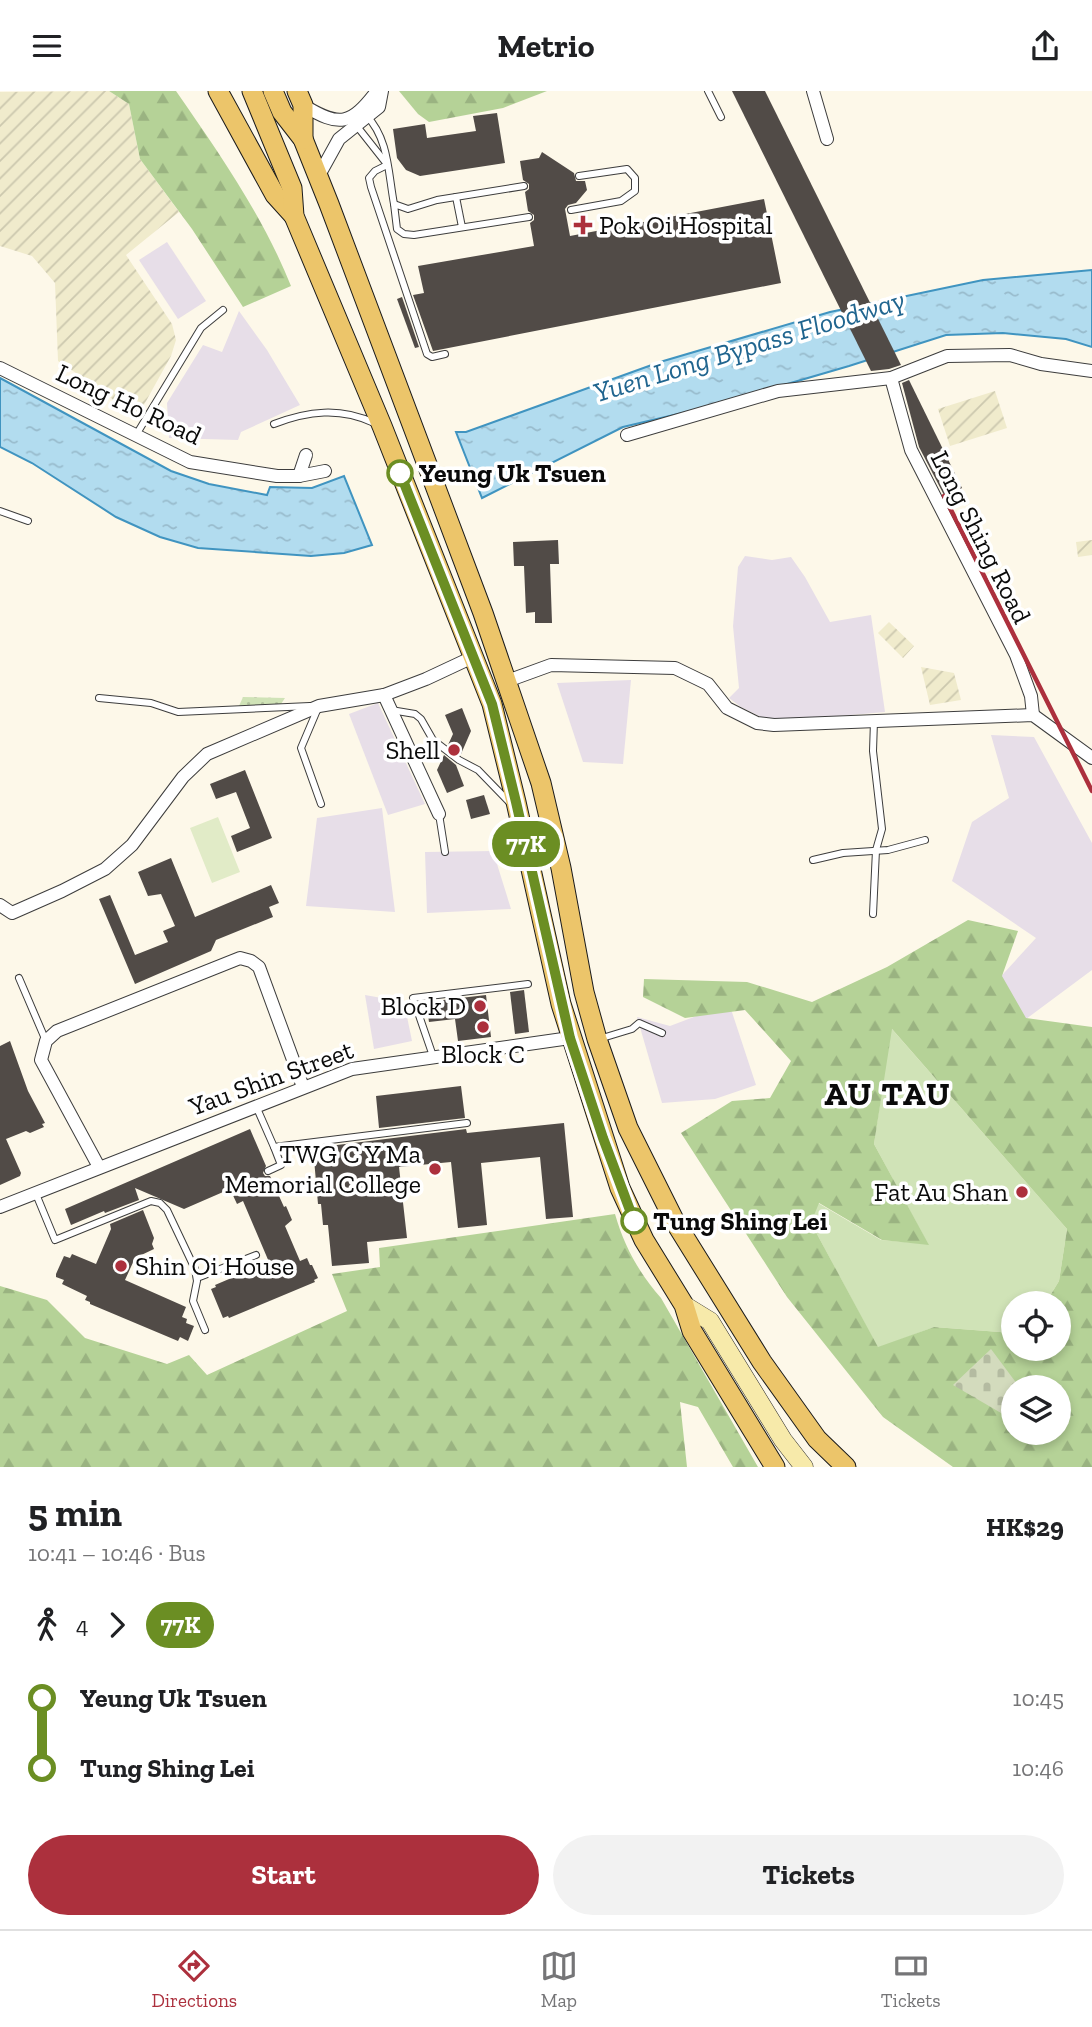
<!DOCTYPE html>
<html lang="en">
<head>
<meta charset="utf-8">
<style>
  :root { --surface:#fff; --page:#f2f2f2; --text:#202124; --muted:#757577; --line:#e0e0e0; --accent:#ac303d }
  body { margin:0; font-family:"Zilla Slab",serif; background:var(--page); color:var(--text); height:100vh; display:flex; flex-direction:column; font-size:26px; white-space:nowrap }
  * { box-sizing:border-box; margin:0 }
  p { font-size:23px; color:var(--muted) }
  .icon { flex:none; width:38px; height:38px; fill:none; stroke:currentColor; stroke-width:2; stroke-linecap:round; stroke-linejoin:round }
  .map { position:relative; height:1376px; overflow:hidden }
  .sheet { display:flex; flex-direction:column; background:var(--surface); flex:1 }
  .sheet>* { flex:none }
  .badge { padding:0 14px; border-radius:23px; font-size:24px; line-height:46px }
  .buttons { position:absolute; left:1001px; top:1200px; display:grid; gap:14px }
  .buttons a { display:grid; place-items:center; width:70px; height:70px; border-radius:50%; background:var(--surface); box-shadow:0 4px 10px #0003; font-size:35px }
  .map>.badge { position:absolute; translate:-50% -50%; box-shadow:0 0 0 4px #fff }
  .legs { display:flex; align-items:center; gap:10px; height:77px; padding:0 28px; font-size:23px }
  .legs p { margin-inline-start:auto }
  .summary { display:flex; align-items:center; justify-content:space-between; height:119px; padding:0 28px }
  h1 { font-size:38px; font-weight:700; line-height:52px }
  .cta { display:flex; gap:14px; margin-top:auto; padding:14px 28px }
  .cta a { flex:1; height:80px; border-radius:42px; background:var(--accent); color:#fff; font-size:28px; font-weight:700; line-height:80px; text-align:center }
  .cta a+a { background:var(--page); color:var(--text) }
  ul { padding:0 28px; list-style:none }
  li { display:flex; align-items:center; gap:24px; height:70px; font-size:26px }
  li i { display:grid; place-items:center; width:10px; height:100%; margin:0 9px; background:currentColor }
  li i::after { content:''; width:18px; height:18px; margin:-9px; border:5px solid; border-radius:50%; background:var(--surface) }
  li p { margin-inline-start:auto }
  li:first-child i { background:linear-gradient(#0000 50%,currentColor 0) }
  li:last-child i { background:linear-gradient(currentColor 50%,#0000 0) }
  header { display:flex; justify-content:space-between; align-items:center; height:91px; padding:0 28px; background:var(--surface); font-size:32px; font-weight:700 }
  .menu { display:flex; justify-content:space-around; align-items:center; height:98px; border-top:2px solid var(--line); background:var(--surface); font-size:19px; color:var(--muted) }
  .menu a { display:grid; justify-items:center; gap:4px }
  .menu .selected { color:var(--accent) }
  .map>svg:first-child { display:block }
</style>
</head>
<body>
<header><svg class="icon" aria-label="menu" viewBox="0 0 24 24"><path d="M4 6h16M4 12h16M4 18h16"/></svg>Metrio<svg class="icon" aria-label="share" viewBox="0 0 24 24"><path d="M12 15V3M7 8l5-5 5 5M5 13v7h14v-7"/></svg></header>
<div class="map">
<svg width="1092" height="1376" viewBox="0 0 1092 1376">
  <defs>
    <pattern id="farmland-furrows" width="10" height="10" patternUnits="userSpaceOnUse" patternTransform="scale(1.75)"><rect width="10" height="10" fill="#f0ebcc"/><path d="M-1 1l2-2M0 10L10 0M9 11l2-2" fill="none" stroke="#ccc8ae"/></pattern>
    <pattern id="forest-firs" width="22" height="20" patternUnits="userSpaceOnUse" patternTransform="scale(1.75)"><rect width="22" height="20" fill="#b5d297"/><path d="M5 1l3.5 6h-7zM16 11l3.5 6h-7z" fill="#9ab381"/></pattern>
    <pattern id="cemetery-stones" width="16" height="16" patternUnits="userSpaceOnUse" patternTransform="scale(1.75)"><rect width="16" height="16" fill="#d3dbbd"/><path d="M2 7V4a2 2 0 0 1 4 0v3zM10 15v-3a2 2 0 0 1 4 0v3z" fill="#b4bba1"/></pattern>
    <pattern id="garden-dots" width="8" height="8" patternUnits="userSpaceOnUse" patternTransform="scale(1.75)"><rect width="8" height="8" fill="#d0e3b7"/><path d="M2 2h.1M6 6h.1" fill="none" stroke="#b1c19c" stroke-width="1.8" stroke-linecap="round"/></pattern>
    <pattern id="water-ripples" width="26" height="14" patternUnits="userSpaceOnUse" patternTransform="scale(1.75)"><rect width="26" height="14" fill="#b2dcef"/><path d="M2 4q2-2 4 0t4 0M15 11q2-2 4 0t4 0" fill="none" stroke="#98bbcc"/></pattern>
  </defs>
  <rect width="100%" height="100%" fill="#fdf8e9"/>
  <g fill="#e7dee8">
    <path d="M 167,151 L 206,210 L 178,228 L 139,169 Z"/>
    <path d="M 239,220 L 267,259 L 300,314 L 241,341 L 238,349 L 169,347 L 167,312 L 203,254 L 222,261 Z"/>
    <path d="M 745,465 L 772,469 L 791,466 L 805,486 L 830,531 L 871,524 L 885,621 L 805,628 L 765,628 L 741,616 L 729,607 L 739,597 L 733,535 L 738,476 Z"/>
    <path d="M 631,589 L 623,673 L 583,671 L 557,592 Z"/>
    <path d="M 378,612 L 425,713 L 388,724 L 349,623 Z"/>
    <path d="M 991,644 L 1034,646 L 1092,752 L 1092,879 L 1018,934 L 993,894 L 1036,847 L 952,790 L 972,731 L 1009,707 Z"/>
    <path d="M 382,717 L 395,821 L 306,815 L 317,727 Z"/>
    <path d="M 493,760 L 511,818 L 427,822 L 425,761 Z"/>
    <path d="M 365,904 L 404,911 L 412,950 L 374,958 Z"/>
    <path d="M 727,906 L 756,994 L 715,1008 L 662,1012 L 637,926 L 670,935 L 707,921 Z"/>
  </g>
  <g fill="url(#farmland-furrows)">
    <path d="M 109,0 L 129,13 L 140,68 L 179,121 L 126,164 L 172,233 L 176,249 L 171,265 L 135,330 L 106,302 L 58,270 L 55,192 L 32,165 L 0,155 L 0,1 Z"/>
    <path d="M 995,300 L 1007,337 L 950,355 L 938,318 Z"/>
    <path d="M 1092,449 L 1092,464 L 1078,466 L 1076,451 Z"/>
    <path d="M 889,531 L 914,555 L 903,567 L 878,542 Z"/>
    <path d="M 921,576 L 954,582 L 961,609 L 930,614 Z"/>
  </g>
  <path fill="#d0e3b7" d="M 891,937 L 1067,1138 L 1059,1190 L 1045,1213 L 1013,1213 L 1013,1242 L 934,1236 L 878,1257 L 811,1132 L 818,1112 L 881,1149 L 928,1153 L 874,1053 Z"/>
  <g fill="url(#forest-firs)" fill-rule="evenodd">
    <path d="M 109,0 L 176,0 C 219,62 263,125 291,195 L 243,216 L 192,138 L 140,68 L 129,13 Z"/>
    <path d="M 399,0 L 547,0 L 503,17 L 429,31 L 418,23 Z"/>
    <path d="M 968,829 L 1018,840 L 1002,885 L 1026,927 L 1092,936 L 1092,1376 L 953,1376 L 883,1326 L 787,1206 L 681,1042 L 732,1010 L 770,1007 L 791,970 L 745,919 L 685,927 L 643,906 L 644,888 L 747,891 L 812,911 L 887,876 ZM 892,938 L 1067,1138 L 1059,1190 L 1045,1213 L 1059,1213 L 1059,1258 L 1013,1258 L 1013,1242 L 934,1236 L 878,1256 L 811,1132 L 819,1112 L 882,1149 L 929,1154 L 874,1053 ZM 1013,1297 L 1059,1297 L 1059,1342 L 1013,1342 Z"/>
    <path d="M 615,1123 C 624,1155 639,1182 661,1207 L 758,1376 L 733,1376 L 698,1316 L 680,1311 L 687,1376 L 0,1376 L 0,1195 L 47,1209 L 85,1247 L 167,1273 L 189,1264 L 207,1284 L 347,1220 L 332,1183 L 380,1176 L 379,1157 Z"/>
  </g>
  <path fill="url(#cemetery-stones)" d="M 991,1258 L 1020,1297 L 1013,1297 L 1013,1329 L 953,1294 Z"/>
  <path fill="url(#garden-dots)" d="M 243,606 L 285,607 L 281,613 L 239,615 Z"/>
  <path fill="#e1ebc7" d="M 218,726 L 240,781 L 212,792 L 190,737 Z"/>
  <g fill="url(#water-ripples)" stroke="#4094c0" stroke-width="2">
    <path d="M 1092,179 L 1092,256 L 1066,248 L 1003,242 L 946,244 L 849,275 L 712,315 L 623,336 L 482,407 L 456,341 L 466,341 L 660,271 L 830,221 L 983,189 Z"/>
    <path d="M 0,287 L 171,380 L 209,393 L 267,404 L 270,396 L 312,397 L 344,385 L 372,454 L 344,462 L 311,465 L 198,457 L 160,446 L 116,426 L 32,372 L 0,356 Z"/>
  </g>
  <g fill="#514b47">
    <path d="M 732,0 L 765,0 L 901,274 L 889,278 L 871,280 Z"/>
    <path d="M 497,22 L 505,72 L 420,85 L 406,79 L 397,67 L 393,38 L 425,33 L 427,47 L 476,40 L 473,25 Z"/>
    <path d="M 542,61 L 574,82 L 576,90 L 585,90 L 587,99 L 576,112 L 568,114 L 565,118 L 570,145 L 764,108 L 781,192 L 433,260 L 413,204 L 424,202 L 418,175 L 534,155 L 530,132 L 534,129 L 534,124 L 528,120 L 525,101 L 529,98 L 529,93 L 523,89 L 520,70 L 539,67 Z"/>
    <path d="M 402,206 L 419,256 L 415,257 L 397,208 Z"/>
    <path d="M 909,289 L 962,397 L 945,406 L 919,356 L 902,292 Z"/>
    <path d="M 558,449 L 559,473 L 550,473 L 552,532 L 535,532 L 535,521 L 526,522 L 524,475 L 514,475 L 513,451 Z"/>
    <path d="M 462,617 L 471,640 L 461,663 L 448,654 L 453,643 L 445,624 Z"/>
    <path d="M 444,664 L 456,674 L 464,695 L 447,702 L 437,679 Z"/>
    <path d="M 245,679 L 272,747 L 237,761 L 231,745 L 250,737 L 236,701 L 216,708 L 210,693 Z"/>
    <path d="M 484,704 L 490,723 L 471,728 L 466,709 Z"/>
    <path d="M 171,767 L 195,826 L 271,794 L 279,812 L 269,816 L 273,826 L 216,849 L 211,860 L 135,893 L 99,808 L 110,804 L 135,864 L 168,851 L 163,840 L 175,835 L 161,803 L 148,805 L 138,781 Z"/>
    <path d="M 524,899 L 529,941 L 515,943 L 510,901 Z"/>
    <path d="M 486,904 L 491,946 L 458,950 L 455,928 L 429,931 L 426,911 Z"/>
    <path d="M 10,950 L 28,1000 L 45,1032 L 42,1033 L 44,1036 L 30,1042 L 26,1040 L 6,1048 L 21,1082 L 20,1085 L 0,1094 L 0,955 Z"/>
    <path d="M 461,995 L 465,1027 L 379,1037 L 376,1005 Z"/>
    <path d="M 564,1032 L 573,1126 L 546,1128 L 540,1066 L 481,1072 L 487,1134 L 458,1137 L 451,1071 L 399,1076 L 407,1147 L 367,1151 L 369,1172 L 332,1175 L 328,1134 L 323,1134 L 321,1113 L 318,1113 L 313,1057 L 466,1038 L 467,1042 Z"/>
    <path d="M 250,1038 L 266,1075 L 263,1082 L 265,1085 L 270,1085 L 284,1116 L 286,1115 L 292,1129 L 285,1135 L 300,1170 L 307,1167 L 310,1174 L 312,1174 L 318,1187 L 314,1189 L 315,1191 L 229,1227 L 228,1225 L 223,1227 L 211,1198 L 216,1196 L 215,1194 L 269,1171 L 243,1110 L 237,1113 L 230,1098 L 184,1118 L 135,1097 L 139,1109 L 105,1122 L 104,1120 L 71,1134 L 65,1118 Z"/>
    <path d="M 143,1119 L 154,1147 L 152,1153 L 154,1158 L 135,1167 L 125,1189 L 186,1216 L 182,1226 L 187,1228 L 186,1232 L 194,1235 L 188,1250 L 180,1246 L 178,1250 L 90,1213 L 90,1211 L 85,1209 L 87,1205 L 62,1193 L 64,1189 L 56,1186 L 56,1183 L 64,1165 L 70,1167 L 72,1163 L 96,1173 L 111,1138 L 110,1133 Z"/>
  </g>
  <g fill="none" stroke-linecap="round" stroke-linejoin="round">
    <defs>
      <g id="service">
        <path d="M 708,0 L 721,26"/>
        <path d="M 366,24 C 389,48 388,81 394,113"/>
        <path d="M 356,34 L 386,72"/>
        <path d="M 387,74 L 375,80 L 369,87 L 371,96 L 427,263 L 432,266 L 445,263"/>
        <path d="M 524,95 L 437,109 L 408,118 L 394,113 L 397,138 L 404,143 L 414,144 L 529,126"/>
        <path d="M 456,106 L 462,136"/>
        <path d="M 571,119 L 621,110 L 635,100 L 635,87 L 627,78 L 579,85"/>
        <path d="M 274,333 C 308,320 340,316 374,332"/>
        <path d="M 136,344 L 201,237 L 223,219"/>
        <path d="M 0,420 L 28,430"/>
        <path d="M 99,607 L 151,612 L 178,621 L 310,615"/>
        <path d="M 318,617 L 301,657 L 321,713"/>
        <path d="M 391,619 L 415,623 L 421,628 L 433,649 L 459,669 L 478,679 L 510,712"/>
        <path d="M 439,723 L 445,761"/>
        <path d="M 813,769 L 843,762 L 888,759 L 925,749"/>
        <path d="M 873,823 L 876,759 L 882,738 L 873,660 L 874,630"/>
        <path d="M 19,887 L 46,950"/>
        <path d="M 599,948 L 632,938 L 639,932 L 662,942"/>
        <path d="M 433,965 L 413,907 L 528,893"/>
        <path d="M 256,1015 L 274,1056 L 467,1032"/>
        <path d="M 268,1080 L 281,1074 L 274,1056"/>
        <path d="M 36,1103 L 55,1149 L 151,1110 L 160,1112 L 167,1119 L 195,1178 L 197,1190 L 193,1210 L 205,1239"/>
        <path d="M 197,1187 L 256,1164"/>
      </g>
      <g id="minor">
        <path d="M 813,0 L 827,48"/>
        <path d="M 303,14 C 340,37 351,34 377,0"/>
        <path d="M 318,86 L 339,48 L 379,16 L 382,0"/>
        <path d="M 0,277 L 190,371 L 277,385 L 299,385 L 325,380"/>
        <path d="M 891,287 L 911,359 L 1016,564 L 1031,605 L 1033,624"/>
        <path d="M 627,344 L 778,300 L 891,287 L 947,265 L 1010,264 L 1041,273 L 1092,280"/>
        <path d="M 299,385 L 306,364"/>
        <path d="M 507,590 L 551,574 L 675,577 L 708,593 L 727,617 L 757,632 L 774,634 L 1033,624 L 1092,667"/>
        <path d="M 384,604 L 439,723"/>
        <path d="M 0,814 L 12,822 L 62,800 L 105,778 L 132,754 L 183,686 L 207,663 L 319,615 L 384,604 L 426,588 L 473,566"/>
        <path d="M 99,1076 L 41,969 L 46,950 L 57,940 L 240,867 L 251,870 L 259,876 L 303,996"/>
        <path d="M 0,1116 L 352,978 L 570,947"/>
      </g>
      <path id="secondary" d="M 684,1214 L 710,1230 L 783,1349 L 804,1376"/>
      <g id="primary">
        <path d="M 218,0 L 275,104 L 294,125"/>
        <path d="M 252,0 L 292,97 L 294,125 L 382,335 L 492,613 L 516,711 L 561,913 L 620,1097 L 644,1149 L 684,1214 L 692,1240 L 775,1376"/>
        <path d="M 273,0 L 282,21 L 303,48 L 329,113 L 483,522 L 541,692 L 561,777 L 584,901 L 597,948 L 628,1037 L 675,1131 L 762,1271 L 817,1348 L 846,1376"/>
        <path d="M 297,0 L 303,14 L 303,48"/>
      </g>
    </defs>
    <use href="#service" stroke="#3d3d3d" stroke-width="8"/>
    <use href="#minor" stroke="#3d3d3d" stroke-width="14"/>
    <use href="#secondary" stroke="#2c2c2c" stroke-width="19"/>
    <use href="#primary" stroke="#1b1b1b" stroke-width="21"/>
    <use href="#service" stroke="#fff" stroke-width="6"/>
    <use href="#minor" stroke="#fff" stroke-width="12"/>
    <use href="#secondary" stroke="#f7eaaa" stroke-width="18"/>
    <use href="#primary" stroke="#ecc56a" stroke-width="19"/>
    <path stroke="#ac303d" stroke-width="4.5" d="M 944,405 L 1092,700"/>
  </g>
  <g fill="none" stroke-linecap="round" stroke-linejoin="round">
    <defs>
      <path id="line-1" d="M 400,382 L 492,613 L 516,711 L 570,947 L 603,1047 L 634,1130"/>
    </defs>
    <use href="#line-1" stroke="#fff" stroke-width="16"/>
    <use href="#line-1" stroke="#6b8e23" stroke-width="10"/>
  </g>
  <g fill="#ac303d" stroke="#fff" stroke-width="2.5">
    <path d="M579.5 123.5h7v7h7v7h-7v7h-7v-7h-7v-7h7z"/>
    <circle cx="454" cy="659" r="7"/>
    <circle cx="480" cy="915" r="7"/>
    <circle cx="483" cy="936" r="7"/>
    <circle cx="435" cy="1078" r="7"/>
    <circle cx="1022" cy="1101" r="7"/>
    <circle cx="121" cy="1175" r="7"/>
  </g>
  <g fill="#fff" stroke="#6b8e23" stroke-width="3.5">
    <circle cx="400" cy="382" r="12"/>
    <circle cx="634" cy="1130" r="12"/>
  </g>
  <g text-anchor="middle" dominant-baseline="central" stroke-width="7" stroke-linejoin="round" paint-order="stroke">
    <g font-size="26" fill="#0a0a0a" stroke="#fff" text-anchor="end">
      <text x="599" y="134" text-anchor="start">Pok Oi Hospital</text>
      <text x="440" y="659">Shell</text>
      <text x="466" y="915">Block D</text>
      <text x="483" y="963" text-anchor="middle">Block C</text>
      <text x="421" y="1063">TWG C Y Ma<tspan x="421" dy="30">Memorial College</tspan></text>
      <text x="1008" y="1101">Fat Au Shan</text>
      <text x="135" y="1175" text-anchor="start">Shin Oi House</text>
    </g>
    <g font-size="26" fill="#0a0a0a" stroke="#fff">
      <text transform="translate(129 313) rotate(25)">Long Ho Road</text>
      <text transform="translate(981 446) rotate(63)">Long Shing Road</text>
      <text transform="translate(271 987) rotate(-20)">Yau Shin Street</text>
    </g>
    <g font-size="26" font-weight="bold" fill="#0a0a0a" stroke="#fff" text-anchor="start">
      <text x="419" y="382">Yeung Uk Tsuen</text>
      <text x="653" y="1130">Tung Shing Lei</text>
    </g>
    <g font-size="28" font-style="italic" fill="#20658f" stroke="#fff">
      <text transform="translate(749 255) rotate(-17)">Yuen Long Bypass Floodway</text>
    </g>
    <g font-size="33" font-weight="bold" letter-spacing="2" fill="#0a0a0a" stroke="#fff">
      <text x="888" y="1002">AU TAU</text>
    </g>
  </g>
</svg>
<div class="buttons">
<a><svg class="icon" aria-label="locate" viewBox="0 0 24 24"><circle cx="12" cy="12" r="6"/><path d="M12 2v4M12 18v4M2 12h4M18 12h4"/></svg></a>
<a><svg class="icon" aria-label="layers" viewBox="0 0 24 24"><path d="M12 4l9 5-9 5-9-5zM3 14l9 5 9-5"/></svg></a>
</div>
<b class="badge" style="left:526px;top:753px;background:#6b8e23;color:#fff">77K</b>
</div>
<section class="sheet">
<div class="summary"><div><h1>5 min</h1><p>10:41 – 10:46 · Bus</p></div><b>HK$29</b></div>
<div class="legs"><svg class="icon" aria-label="walk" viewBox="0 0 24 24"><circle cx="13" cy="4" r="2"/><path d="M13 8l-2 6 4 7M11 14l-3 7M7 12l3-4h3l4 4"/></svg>4<svg class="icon" aria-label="forward" viewBox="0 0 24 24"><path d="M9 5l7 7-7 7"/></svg><b class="badge" style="background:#6b8e23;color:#fff">77K</b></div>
<ul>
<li><i style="color:#6b8e23"></i><b>Yeung Uk Tsuen</b><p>10:45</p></li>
<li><i style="color:#6b8e23"></i><b>Tung Shing Lei</b><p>10:46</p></li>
</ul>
<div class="cta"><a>Start</a><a>Tickets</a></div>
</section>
<nav class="menu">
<a class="selected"><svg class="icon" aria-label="directions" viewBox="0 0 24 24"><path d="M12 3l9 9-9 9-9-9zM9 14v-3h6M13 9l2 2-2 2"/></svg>Directions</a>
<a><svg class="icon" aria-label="map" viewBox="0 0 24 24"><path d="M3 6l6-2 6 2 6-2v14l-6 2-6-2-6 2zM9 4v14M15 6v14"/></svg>Map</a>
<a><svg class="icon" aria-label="tickets" viewBox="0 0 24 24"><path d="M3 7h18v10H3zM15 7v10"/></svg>Tickets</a>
</nav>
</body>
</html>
